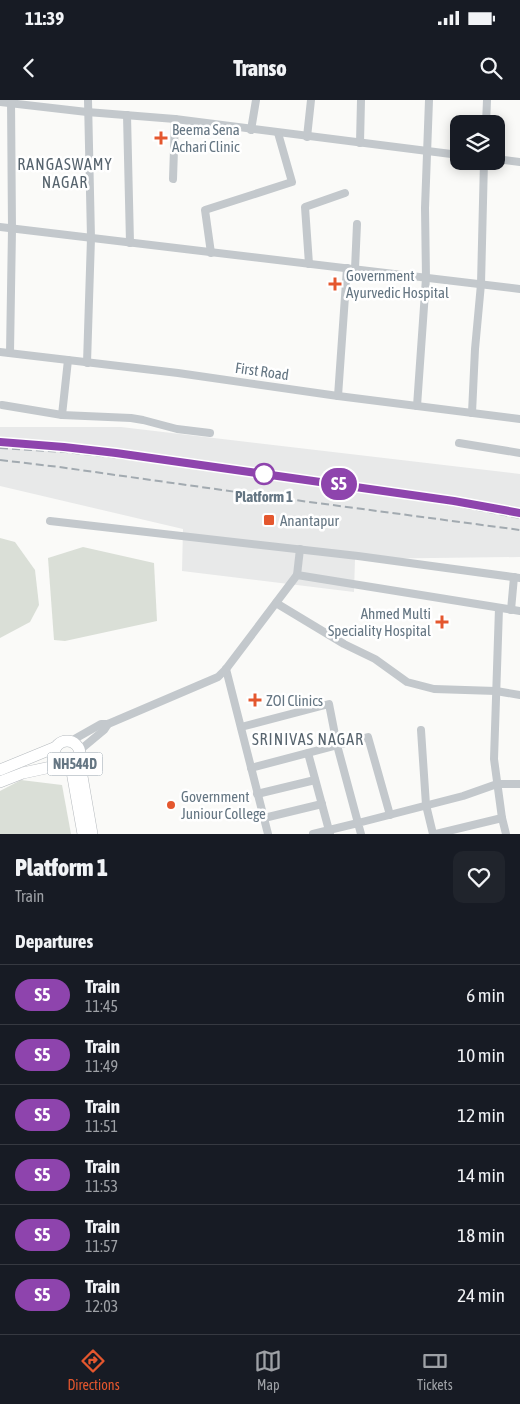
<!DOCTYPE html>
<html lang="en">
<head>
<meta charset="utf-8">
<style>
  :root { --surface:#171b24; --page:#20242c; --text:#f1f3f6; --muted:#9ea1a6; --line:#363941; --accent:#e4572e }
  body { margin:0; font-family:"Asap Condensed",sans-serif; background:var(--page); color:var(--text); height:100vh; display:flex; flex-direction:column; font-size:19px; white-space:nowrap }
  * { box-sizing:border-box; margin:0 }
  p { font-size:16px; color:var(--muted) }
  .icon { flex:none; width:28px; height:28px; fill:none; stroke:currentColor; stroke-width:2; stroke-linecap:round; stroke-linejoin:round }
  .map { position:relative; height:734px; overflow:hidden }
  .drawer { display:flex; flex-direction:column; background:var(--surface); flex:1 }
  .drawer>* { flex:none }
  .badge { padding:0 10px; border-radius:16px; font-size:18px; line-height:32px }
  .tools { position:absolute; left:450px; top:15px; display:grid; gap:10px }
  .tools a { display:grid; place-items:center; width:55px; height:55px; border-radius:10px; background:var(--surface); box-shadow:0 2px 12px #0003; font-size:25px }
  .map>.badge { position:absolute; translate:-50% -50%; box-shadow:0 0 0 2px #fff }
  h2 { padding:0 15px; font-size:19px; line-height:45px }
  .round { display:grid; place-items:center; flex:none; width:52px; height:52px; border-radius:10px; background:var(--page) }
  .head { display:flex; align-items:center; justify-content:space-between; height:85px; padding:0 15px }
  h1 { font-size:24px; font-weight:800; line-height:38px }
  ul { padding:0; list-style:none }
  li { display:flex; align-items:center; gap:15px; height:60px; padding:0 15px; border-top:1px solid var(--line) }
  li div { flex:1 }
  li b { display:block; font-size:19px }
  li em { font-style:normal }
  li .badge { min-width:55px; font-weight:700; text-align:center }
  .status { display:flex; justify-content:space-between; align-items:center; height:35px; padding:0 25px; background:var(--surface); direction:ltr }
  .status svg { height:14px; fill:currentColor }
  header { display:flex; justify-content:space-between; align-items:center; height:65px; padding:0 15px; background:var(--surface); font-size:22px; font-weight:800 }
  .menu { display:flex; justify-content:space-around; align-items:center; height:70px; border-top:1px solid var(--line); background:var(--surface); font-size:14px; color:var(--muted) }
  .menu a { display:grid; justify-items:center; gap:2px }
  .menu .current { color:var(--accent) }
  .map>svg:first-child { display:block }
</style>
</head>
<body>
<div class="status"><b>11:39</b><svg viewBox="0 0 49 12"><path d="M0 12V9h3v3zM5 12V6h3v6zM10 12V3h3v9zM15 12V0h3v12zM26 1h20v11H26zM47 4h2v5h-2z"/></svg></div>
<header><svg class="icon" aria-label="back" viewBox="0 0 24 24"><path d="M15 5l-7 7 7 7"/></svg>Transo<svg class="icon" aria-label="search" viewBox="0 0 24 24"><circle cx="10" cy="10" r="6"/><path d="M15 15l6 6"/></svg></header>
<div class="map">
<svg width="520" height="734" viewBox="0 0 520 734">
  <rect width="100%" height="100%" fill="#fafaf8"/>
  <path fill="#e8e9e9" d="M 0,327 L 121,327 L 520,374 L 520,457 L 355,459 L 354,492 L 182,471 L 183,429 L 0,386 Z"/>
  <g fill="#dadfd7">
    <path d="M 0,438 L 15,442 L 35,470 L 39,505 L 30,522 L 0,538 Z"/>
    <path d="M 83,447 L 154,463 L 157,521 L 65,541 L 54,540 L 48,458 Z"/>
    <path d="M 21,680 L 62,685 L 71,734 L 0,734 L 0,691 Z"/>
  </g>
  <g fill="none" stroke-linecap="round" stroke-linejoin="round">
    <defs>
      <g id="highway">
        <circle cx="67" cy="654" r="13"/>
        <path d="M 79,659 L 92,734"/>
        <path d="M 71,666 L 83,734"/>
        <path d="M 0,670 L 56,647"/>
        <path d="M 0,682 L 23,673 L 60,665"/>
      </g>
    </defs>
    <use href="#highway" stroke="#b4b9bd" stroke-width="12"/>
    <g stroke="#c3c8cc" stroke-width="8">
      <path d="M 0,2 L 87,12 L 175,19 L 459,55"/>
      <path d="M 127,15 L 130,143"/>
      <path d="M 486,24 L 487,0"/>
      <path d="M 251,30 L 256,0"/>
      <path d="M 307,37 L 311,0"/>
      <path d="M 360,43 L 361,0"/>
      <path d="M 496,59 L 520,62"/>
      <path d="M 173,79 L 175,19"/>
      <path d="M 0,127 L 520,189"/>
      <path d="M 211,153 L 205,110 L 292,82 L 278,33"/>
      <path d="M 309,164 L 305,107 L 345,93"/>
      <path d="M 355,169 L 357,124"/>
      <path d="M 0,252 L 178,273 L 338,296 L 520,319"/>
      <path d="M 10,253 L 12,129 L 11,0"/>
      <path d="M 87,263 L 91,138 L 88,0"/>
      <path d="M 338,296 L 347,168"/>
      <path d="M 2,305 L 62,315 L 131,318 L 143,320 L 177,329 L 210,333"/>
      <path d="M 417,306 L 426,178 L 425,108 L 429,0"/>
      <path d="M 472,313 L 475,249 L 481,184 L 484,61"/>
      <path d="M 62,315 L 68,260"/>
      <path d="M 459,343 L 520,353"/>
      <path d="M 50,421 L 358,456 L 520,478"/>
      <path d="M 297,475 L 300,449"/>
      <path d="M 276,503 L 344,544 L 375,559 L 407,582 L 434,589 L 496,591 L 520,595"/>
      <path d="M 499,508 L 494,659 L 502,718 L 506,734"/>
      <path d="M 511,510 L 514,477"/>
      <path d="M 226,569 L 268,734"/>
      <path d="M 241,627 L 329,604 L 337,645 L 358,723 L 313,734"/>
      <path d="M 421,630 L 426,705 L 433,734"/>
      <path d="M 71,641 L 101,624 L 108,624 L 218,577 L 226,569 L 297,475 L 520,511"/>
      <path d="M 80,650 L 104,630 L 108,624"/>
      <path d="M 308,653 L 330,734"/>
      <path d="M 251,668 L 368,637 L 390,715"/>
      <path d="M 257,694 L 315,680"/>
      <path d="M 264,718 L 322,704"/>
      <path d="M 361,734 L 358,723 L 463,696 L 497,684 L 520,684"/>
      <path d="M 436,734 L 502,718"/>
    </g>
    <use href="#highway" stroke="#fff" stroke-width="11"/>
    <g stroke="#a2aab0" stroke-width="2" stroke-dasharray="8 4" stroke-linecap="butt">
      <path d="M 0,348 L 66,352 L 138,360 L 394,396 L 452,405 L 520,418"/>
      <path d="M 0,360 L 59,367 L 272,397 L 520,430"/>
    </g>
  </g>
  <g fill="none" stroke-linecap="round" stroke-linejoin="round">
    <defs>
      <path id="line" d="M 0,342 L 64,347 L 116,353 L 454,401 L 520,413"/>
    </defs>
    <use href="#line" stroke="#fff" stroke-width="11"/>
    <use href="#line" stroke="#8e44ad" stroke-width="8"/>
  </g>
  <g fill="#e4572e" stroke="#fff" stroke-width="2">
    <path d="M158.5 30.5h5v5h5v5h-5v5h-5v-5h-5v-5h5z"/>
    <path d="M332.5 176.5h5v5h5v5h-5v5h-5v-5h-5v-5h5z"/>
    <rect x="263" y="414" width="12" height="12" rx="2.5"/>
    <path d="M439.5 514.5h5v5h5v5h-5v5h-5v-5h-5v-5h5z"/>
    <path d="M252.5 592.5h5v5h5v5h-5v5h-5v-5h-5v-5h5z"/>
    <circle cx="171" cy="705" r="5"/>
  </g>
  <circle fill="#fff" stroke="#8e44ad" stroke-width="2.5" cx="264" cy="374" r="10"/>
  <g text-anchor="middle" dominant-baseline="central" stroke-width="5" stroke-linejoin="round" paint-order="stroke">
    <rect fill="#fff" stroke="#939fa8" stroke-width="1" x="47.5" y="652.5" width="55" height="23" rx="4"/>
    <g font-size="14" font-weight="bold" fill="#657683">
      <text x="75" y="664">NH544D</text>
    </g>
    <g font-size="15" fill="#657683" stroke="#fff" text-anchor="start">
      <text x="172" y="29">Beema Sena<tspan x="172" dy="17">Achari Clinic</tspan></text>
      <text x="346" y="175">Government<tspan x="346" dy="17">Ayurvedic Hospital</tspan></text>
      <text x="280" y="420">Anantapur</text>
      <text x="431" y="513" text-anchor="end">Ahmed Multi<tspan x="431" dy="17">Speciality Hospital</tspan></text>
      <text x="266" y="600">ZOI Clinics</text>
      <text x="181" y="696">Government<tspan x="181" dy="17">Juniour College</tspan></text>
    </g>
    <g font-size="15" fill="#657683" stroke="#fff">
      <text transform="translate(262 271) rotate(8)">First Road</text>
    </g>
    <g font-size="15" font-weight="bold" fill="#657683" stroke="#fff">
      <text x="264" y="396">Platform 1</text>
    </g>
    <g font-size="16" letter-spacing="1" fill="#57646e" stroke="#fff">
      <text x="65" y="64">RANGASWAMY<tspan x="65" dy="18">NAGAR</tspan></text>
      <text x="308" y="639">SRINIVAS NAGAR</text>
    </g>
  </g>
</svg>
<div class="tools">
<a><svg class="icon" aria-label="layers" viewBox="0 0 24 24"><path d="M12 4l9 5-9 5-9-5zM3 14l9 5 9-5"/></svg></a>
</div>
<b class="badge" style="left:339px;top:384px;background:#8e44ad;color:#fff">S5</b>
</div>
<section class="drawer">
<div class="head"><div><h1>Platform 1</h1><p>Train</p></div><a class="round"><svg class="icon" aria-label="heart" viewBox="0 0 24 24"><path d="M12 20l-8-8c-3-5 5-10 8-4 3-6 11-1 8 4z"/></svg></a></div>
<h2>Departures</h2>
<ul>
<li><span class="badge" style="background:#8e44ad;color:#fff">S5</span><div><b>Train</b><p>11:45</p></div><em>6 min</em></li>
<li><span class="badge" style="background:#8e44ad;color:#fff">S5</span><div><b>Train</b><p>11:49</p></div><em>10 min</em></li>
<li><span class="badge" style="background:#8e44ad;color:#fff">S5</span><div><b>Train</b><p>11:51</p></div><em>12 min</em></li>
<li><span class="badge" style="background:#8e44ad;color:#fff">S5</span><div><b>Train</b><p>11:53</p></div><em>14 min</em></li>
<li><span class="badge" style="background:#8e44ad;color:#fff">S5</span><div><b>Train</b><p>11:57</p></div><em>18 min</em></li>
<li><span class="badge" style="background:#8e44ad;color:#fff">S5</span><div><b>Train</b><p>12:03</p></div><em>24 min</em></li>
</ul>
</section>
<nav class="menu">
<a class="current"><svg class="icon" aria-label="directions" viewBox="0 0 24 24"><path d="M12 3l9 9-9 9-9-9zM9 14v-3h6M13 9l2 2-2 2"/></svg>Directions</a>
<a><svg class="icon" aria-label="map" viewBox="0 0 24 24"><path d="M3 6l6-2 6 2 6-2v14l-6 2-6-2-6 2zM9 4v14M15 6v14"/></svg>Map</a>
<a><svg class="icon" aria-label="tickets" viewBox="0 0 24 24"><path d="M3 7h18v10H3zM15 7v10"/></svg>Tickets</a>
</nav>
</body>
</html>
